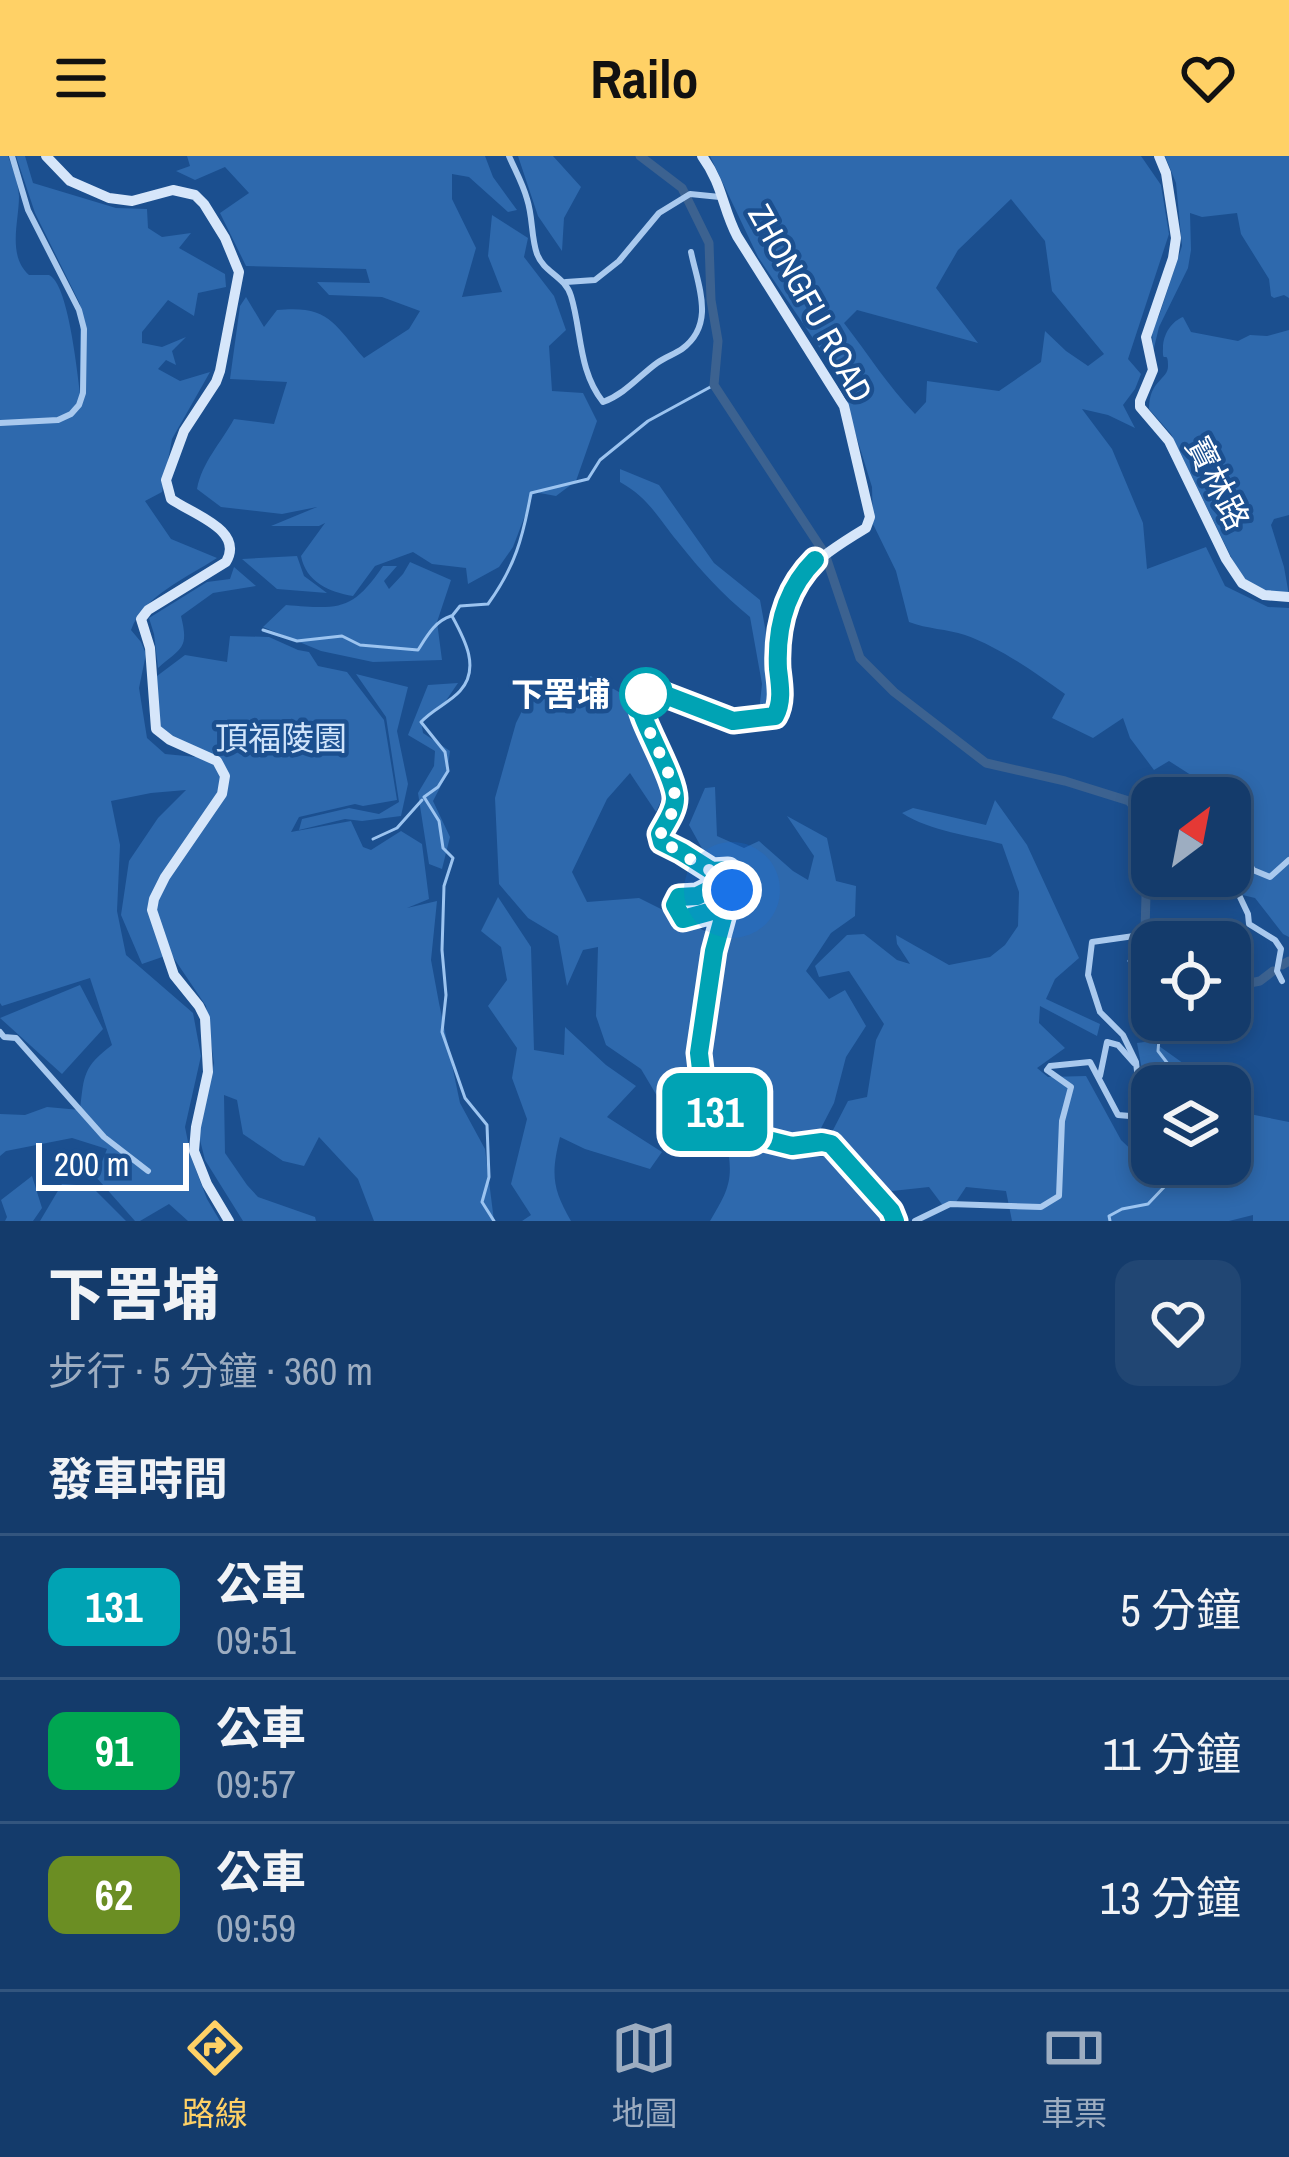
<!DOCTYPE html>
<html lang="zh-TW">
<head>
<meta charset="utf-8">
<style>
  :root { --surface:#143b6b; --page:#214673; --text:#f1f3f6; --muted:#9dadc1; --line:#33557e; --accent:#ffd166 }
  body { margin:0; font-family:"Archivo Narrow","Noto Sans TC",sans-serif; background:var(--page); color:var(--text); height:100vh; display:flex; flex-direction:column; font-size:45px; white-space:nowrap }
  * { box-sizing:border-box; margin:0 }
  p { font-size:39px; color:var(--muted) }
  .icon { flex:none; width:66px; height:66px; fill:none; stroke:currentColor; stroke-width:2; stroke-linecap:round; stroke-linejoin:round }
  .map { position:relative; height:1065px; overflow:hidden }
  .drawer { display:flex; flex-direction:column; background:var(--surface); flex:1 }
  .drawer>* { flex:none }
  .badge { padding:0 24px; border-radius:18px; font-size:42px; line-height:78px }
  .needle { width:78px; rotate:32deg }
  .buttons { position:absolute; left:1131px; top:621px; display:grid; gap:24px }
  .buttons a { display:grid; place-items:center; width:120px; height:120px; border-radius:24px; background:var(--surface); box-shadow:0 6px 18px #0003,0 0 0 3px var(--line); font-size:60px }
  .scale { position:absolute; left:36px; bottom:30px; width:153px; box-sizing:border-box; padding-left:12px; border:6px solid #fff; border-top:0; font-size:33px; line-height:42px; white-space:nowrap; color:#fff; -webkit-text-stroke:9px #1b4f8f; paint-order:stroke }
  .you { position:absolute; width:60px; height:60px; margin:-30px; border:9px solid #fff; border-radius:50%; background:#1a73e8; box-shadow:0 0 0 18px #1a73e833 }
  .map>.badge { position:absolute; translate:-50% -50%; box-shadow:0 0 0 6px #fff }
  h2 { padding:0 48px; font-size:45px; line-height:108px }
  .round { display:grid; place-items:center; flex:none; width:126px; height:126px; border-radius:24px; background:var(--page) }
  .summary { display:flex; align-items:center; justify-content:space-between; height:204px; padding:0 48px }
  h1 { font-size:57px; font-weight:800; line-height:90px }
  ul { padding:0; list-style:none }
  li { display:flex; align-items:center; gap:36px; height:144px; padding:0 48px; border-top:3px solid var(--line) }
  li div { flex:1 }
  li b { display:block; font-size:45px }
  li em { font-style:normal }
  li .badge { min-width:132px; font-weight:700; text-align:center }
  header { display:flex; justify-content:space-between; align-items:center; height:156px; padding:0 48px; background:var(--accent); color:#111; font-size:54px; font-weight:800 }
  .dock { display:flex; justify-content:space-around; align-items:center; height:168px; border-top:3px solid var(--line); background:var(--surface); font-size:33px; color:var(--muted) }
  .dock a { display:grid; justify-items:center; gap:6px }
  .dock .on { color:var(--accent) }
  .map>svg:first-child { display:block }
</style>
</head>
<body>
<header><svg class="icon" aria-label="menu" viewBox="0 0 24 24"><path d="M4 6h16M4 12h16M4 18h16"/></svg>Railo<svg class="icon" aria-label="heart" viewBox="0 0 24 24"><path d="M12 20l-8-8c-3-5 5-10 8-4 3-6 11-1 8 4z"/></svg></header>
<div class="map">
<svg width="1289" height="1065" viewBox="0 0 1289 1065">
  <rect width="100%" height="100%" fill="#1b4f8f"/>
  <g fill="#2e69ad" fill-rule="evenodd">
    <path d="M 0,0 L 8,0 C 13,13 18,26 19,40 C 19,66 7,99 29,119 C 31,119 47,119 49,119 C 68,127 77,214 80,236 L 80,148 L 35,57 L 16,0 L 25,0 L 33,27 L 116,52 L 147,53 L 148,72 L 162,81 L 191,77 L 179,92 L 225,118 L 226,131 L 198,137 L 194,160 L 168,144 L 142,176 L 142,187 L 162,191 L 186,181 L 172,195 L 176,209 L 166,204 L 158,213 L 180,225 L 210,216 L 172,283 L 162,336 L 145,345 L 171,383 L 217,402 C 188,421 143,440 131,474 L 141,486 L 146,498 L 139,532 L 147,582 L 165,598 L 196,601 L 160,573 L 153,523 L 185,499 L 227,506 L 230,480 L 269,481 L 298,494 L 309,496 L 318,510 L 347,516 L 384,564 L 397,644 L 363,650 L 355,648 L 299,661 L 291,676 L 351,665 L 363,691 L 371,694 L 401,675 L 422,688 L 429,743 L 407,752 L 437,745 L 431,804 L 439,847 L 460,947 L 485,993 L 494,1065 L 374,1065 L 358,1023 L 319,981 L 304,1010 L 283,1005 L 243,978 L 237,944 L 224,939 L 225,997 L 247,1029 L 258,1041 L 315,1061 L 316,1065 L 243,1065 L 205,1004 L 199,980 L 214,907 L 206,850 L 171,798 L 142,808 L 121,759 L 129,705 L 158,662 L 186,634 L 151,637 L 111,645 L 120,689 L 117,755 L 126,799 L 193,857 L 201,900 L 185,971 L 191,1001 L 207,1043 L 220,1065 L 188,1065 L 169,1048 L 140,1065 L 135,1065 L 96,1021 L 107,993 L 72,982 L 6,995 L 0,1000 L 0,958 L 25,959 L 47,951 L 80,954 C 84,919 83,911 112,889 L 90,822 L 2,850 L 0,847 Z"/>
    <path d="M 187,0 L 485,0 L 493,21 L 517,54 L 508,56 L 469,21 L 452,18 L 452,43 L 476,92 L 462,141 L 502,136 L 488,100 L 492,59 L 528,82 L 524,101 L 554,140 L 566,174 L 549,190 L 552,235 L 583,237 L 597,265 L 576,325 L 556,340 L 534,336 L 513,391 L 499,411 L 468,428 L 466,412 L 432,408 L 413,396 L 375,410 L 353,440 C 329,436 306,426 301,400 L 325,367 L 319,370 L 271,370 L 317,351 L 282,358 L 221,351 L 197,333 C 202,306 221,287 234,263 L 274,268 L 287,226 L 230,223 L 240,150 L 246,141 L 264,171 L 277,154 C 329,149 333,167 364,202 L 409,173 L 420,155 L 382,141 L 329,139 L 317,126 L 370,127 L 366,113 L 246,110 L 220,57 L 249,37 L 225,11 L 195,24 L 176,15 L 190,10 Z"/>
    <path d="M 518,0 L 553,0 L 581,31 L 564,62 L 562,95 L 538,60 Z"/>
    <path d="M 710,0 L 1141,0 L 1161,29 L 1169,78 L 1128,203 L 1141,218 L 1135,233 L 1123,249 L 1135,272 L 1108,259 L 1082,253 L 1112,293 L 1143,367 L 1147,413 L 1206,391 L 1225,430 L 1268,451 L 1289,452 L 1289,781 L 1283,778 L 1255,742 L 1209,731 L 1201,720 L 1230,720 L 1230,642 L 1186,642 L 1166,619 L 1177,621 L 1201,632 L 1194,621 L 1169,605 L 1154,614 L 1130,582 L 1123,562 L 1093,582 L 1052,562 L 1065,538 C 1034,516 1001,492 965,479 C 947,473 927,473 909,466 L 896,415 L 873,368 L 872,331 L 851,263 L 844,228 L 758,101 ZM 1011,43 L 1045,85 L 1052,135 L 1104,198 L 1088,210 L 1066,195 L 1045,175 L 1041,206 L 999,235 L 927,225 L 926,246 L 915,258 C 888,230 868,198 844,167 L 857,154 L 978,187 L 936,132 L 958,94 Z"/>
    <path d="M 1165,0 L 1289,0 L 1289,142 L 1284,139 L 1274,142 L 1271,140 L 1269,123 L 1241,78 L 1237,57 L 1202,61 L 1190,57 L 1191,94 L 1188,112 L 1159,171 L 1153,196 L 1152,172 L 1159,160 L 1182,90 L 1176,27 Z"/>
    <path d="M 1183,161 L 1191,176 L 1238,185 L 1250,179 L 1267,180 L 1289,174 L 1289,359 L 1274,363 L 1271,369 L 1284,411 L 1289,439 L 1252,431 L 1239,417 L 1171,278 L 1149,253 C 1149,224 1168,224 1168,210 C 1168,191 1162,211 1163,192 C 1163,178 1172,165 1183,161 Z"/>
    <path d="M 620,313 L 659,329 L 714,407 L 760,444 L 768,488 L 772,548 L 759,556 L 762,528 L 750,461 C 723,439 700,414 678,386 C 658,362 649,342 620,326 Z"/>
    <path d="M 297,400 L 304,420 L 327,437 L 277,433 L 242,403 Z"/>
    <path d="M 410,406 L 451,424 L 437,466 L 442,504 L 373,506 L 321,495 L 263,471 L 286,449 C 338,453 352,456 383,410 L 397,410 L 384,425 L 389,433 L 403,418 Z"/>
    <path d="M 234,411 L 256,430 L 213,437 L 181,460 C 189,493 182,491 158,512 L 154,478 L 149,462 L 207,426 L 230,423 Z"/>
    <path d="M 356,518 L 408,531 L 397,575 L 408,628 L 401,660 L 362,665 L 345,663 L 299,674 L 302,663 L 349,652 L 379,658 L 399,646 L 386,561 Z"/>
    <path d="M 591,520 L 626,540 L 640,569 L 664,638 L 656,656 L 630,617 L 607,643 L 572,716 L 587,746 L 639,742 L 705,775 L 719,766 L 709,791 L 690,920 L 711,963 L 738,983 L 789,999 L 833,1001 L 886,1065 L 710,1065 C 730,1032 734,1022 726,983 L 660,945 L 641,913 L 606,889 L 596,860 L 598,791 L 583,794 L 567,830 L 558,780 L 528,762 L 499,728 L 495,642 L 516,567 L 536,527 Z"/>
    <path d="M 458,527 L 445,546 L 421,564 L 423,577 L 450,595 L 447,618 L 433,645 L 450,681 L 442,713 L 429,708 L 418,637 L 434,610 L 435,595 L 408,579 L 428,529 Z"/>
    <path d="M 715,631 L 717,680 L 744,692 L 759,685 L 793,715 L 808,724 L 814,700 L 787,660 L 827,682 L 836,725 L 856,730 L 855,760 L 831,777 L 806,815 L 829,843 L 845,834 L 866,870 L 846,901 L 834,947 L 820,974 L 796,981 L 742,969 L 712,933 L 708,903 L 720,816 L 733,777 L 734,756 C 715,751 700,757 681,752 L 683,748 L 727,742 L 747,732 L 746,716 L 731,704 L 709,705 L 689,669 L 705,632 Z"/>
    <path d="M 995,644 L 1027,689 L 1079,802 L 1055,823 L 1046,843 L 1100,868 L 1097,880 L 1040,850 L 1039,867 L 1065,892 L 1037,912 L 1048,921 L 1086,920 L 1121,984 L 1159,1020 L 1174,1008 L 1230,1008 L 1230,954 L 1289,966 L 1289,1065 L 1253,1065 L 1253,1059 L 1229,1065 L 1012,1065 L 1006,1035 L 966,1031 L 954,1049 L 944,1051 L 929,1031 L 883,1036 L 832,976 L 848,945 L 867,941 L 876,884 L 884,868 L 849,815 L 819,821 L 815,810 L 847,779 L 864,778 L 897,804 L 910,808 L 897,788 L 896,779 L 949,809 L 990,801 L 1005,789 L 1018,770 L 1019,736 L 1002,688 C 969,679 932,676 902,657 L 913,652 L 986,669 Z"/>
    <path d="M 498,741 L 531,791 L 534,894 L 564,899 L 565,871 L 606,909 L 636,930 L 607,961 L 662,996 L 650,1013 L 585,993 L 560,981 C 551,1018 552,1032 571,1065 L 522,1065 L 531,1059 L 511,1028 L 527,963 L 512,922 L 517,892 L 488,850 L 507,824 L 501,791 L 481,775 Z"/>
    <path d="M 80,829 L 103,873 L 62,918 L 0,862 Z"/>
    <path d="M 1152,885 L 1201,920 L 1206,930 L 1152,931 L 1144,925 L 1137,887 Z"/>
    <path d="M 32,1020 L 42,1052 L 33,1065 L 5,1065 L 7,1061 L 1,1044 Z"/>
    <path d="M 62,1028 L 91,1030 L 126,1065 L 40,1065 Z"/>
  </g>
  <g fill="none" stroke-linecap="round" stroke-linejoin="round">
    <g stroke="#9cc4f0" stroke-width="3">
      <path d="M 263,474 L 297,485 L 342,480 L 360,489 L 418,494 C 427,480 435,465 451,460"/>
      <path d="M 373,683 L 397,672 L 422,644"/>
      <path d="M 1144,776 L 1145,775"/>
      <path d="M 1140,784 L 1129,805 L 1152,833"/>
      <path d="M 1174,864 L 1182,869 L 1174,884 L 1159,883 L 1158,895 L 1185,930"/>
      <path d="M 494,1065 L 482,1046 L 489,1021 L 487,969 L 465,942 L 442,876 L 446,839 L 442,794 L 444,730 L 453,702 L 443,692 L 439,665 L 424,641 L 438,631 L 448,615 L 445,596 L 421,566 C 433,553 449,547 460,535 C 481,512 464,482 452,460 L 460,450 L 488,448 C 515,411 523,381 531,337 L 588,323 L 600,304 L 648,265 L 714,229"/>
      <path d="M 1110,1065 L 1109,1060 L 1122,1053 L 1148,1048 L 1186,1008"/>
    </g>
    <g stroke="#3c6290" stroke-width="9">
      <path d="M 640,0 L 682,32 L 709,87 L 711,144 L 718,185 L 714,229 L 825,398 L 860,502 L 894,536 L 986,607 L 1065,625 L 1129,645 L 1148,667 L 1145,775 L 1152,786"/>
      <path d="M 1282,809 L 1289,805"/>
      <path d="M 1230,831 L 1260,825 L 1273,815"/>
    </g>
    <g stroke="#a9c9ee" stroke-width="6">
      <path d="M 509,0 C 515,14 523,28 527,43 C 533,61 531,81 537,98 C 544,117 565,120 571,140 C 582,176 578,214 603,246 C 625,238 639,220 657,207 C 665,201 675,198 682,193 C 716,168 698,130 691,96"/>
      <path d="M 566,126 L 595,124 L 619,105 L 659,57 L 690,38 L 720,41"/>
      <path d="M 0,267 L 58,264 L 71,258 L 79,249 L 83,237 L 84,173 L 79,154 L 28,54 L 12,0"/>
      <path d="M 1230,702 L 1233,696 L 1241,694 L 1253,714 L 1270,721 L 1289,704"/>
      <path d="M 1230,720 L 1248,758 L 1249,768 L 1275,784 L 1281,793 L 1277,815 L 1282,825"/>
      <path d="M 0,876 L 4,881 L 16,882 L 104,981 L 148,1015"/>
      <path d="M 1100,920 L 1107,886 L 1118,889 L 1134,907"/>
      <path d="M 915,1065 L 950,1048 L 1041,1051 L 1059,1040 L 1062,965 L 1071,931 L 1047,914 L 1050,910 L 1090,906 L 1118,959 L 1130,960 L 1141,951 L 1136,906 L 1123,879 L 1100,856 L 1088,819 L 1092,786 L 1141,779"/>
    </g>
    <g stroke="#d6e6fa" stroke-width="10">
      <path d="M 46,0 L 70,25 L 109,42 L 132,45 L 173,34 L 195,39 L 204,48 L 225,82 L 239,116 L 220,215 L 216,226 L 184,275 L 166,324 L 171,343 C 192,358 245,374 226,406 L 148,454 L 141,463 L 150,492 L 156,573 L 170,584 L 217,605 L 225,620 L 222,638 L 165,721 L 154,743 L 152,754 L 174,819 L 199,850 L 205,862 L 208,916 L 196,971 L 194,995 L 207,1028 L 229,1065"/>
      <path d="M 702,0 C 723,29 722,51 737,80 L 844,250 L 870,361 L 866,372 C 811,405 773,433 778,505 C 779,523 784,544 775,560 L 733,565 L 655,535 C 648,537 643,537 640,545 C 638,552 666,612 671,625 C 682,658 657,663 661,687 L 682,696 L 712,715 L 729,714 L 742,726 L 739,733 L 711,733 L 697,740 L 679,741 C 672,749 675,757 683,763 L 715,754 L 724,758 L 714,795 L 699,897 L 702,922 L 714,954 L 727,967 L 760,982 L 792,990 L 822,986 L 831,988 L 891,1055 L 895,1065"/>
      <path d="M 1159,0 L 1166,17 L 1176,82 L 1173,102 L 1146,181 L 1153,214 L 1140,245 L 1140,251 L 1169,285 L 1226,403 L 1242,427 L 1264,439 L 1289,441"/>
    </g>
  </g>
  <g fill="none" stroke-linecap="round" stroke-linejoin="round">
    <defs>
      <path id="line" d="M 815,404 C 786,433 776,472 778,513 C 780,529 783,546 775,560 L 733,565 L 655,535 C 648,537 643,537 640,545 C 636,558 676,621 675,643 C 675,655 665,668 660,678 L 662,686 L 682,696 L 712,715 L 728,714 L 742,726 L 739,733 L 711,733 L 697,740 L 679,741 L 675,749 L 683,763 L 716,754 L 724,758 L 714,795 L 699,897 L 702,922 L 714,954 L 727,967 L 760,982 L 792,990 L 822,986 L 831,988 L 891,1055 L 895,1065"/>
    </defs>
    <use href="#line" stroke="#fff" stroke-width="27"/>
    <use href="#line" stroke="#00a3b4" stroke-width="18"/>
    <path stroke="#fff" stroke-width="12" stroke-dasharray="0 21.6" d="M 646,538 C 644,540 641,542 640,545 C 636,558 678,623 675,646 C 673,659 663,671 659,682 C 663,686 706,714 712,715 C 726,718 726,712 741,722 L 742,730 L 732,734"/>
  </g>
  <circle fill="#fff" stroke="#00a3b4" stroke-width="6" cx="646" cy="538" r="24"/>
  <g text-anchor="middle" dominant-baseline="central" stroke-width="9" stroke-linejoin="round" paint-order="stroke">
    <g font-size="33" fill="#fff" stroke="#1b4f8f">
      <text transform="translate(811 147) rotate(61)">ZHONGFU ROAD</text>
      <text transform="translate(1218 327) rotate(63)">寶林路</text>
    </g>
    <g font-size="33" font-weight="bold" fill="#fff" stroke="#1b4f8f" text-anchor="end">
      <text x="610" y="538">下罟埔</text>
    </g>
    <g font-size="33" fill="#cfe3fa" stroke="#1b4f8f">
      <text x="281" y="582">頂福陵園</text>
    </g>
  </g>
</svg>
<div class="buttons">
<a><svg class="needle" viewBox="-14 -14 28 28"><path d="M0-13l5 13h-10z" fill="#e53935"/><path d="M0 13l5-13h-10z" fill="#9dadc1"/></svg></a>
<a><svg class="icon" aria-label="locate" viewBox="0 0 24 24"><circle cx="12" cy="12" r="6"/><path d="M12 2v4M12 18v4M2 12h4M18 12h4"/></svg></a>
<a><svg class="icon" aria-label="layers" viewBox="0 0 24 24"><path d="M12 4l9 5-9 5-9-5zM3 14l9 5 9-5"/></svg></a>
</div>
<div class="scale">200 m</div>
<div class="you" style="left:732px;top:734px"></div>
<b class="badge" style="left:715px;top:956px;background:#00a3b4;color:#fff">131</b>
</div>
<section class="drawer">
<div class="summary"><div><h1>下罟埔</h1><p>步行 · 5 分鐘 · 360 m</p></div><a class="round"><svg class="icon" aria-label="heart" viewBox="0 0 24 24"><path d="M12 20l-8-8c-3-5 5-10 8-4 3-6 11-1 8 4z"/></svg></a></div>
<h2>發車時間</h2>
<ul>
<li><span class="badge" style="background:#00a3b4;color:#fff">131</span><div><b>公車</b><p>09:51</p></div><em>5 分鐘</em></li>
<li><span class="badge" style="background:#00a651;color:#fff">91</span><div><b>公車</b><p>09:57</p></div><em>11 分鐘</em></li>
<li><span class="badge" style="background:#6b8e23;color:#fff">62</span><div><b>公車</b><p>09:59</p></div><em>13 分鐘</em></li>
</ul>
</section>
<nav class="dock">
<a class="on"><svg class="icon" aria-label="directions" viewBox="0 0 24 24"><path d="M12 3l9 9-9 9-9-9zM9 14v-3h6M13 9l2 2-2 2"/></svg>路線</a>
<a><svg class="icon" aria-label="map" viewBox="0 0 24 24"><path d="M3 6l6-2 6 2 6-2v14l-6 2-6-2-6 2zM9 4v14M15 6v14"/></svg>地圖</a>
<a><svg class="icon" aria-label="tickets" viewBox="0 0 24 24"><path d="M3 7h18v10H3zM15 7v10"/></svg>車票</a>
</nav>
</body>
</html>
